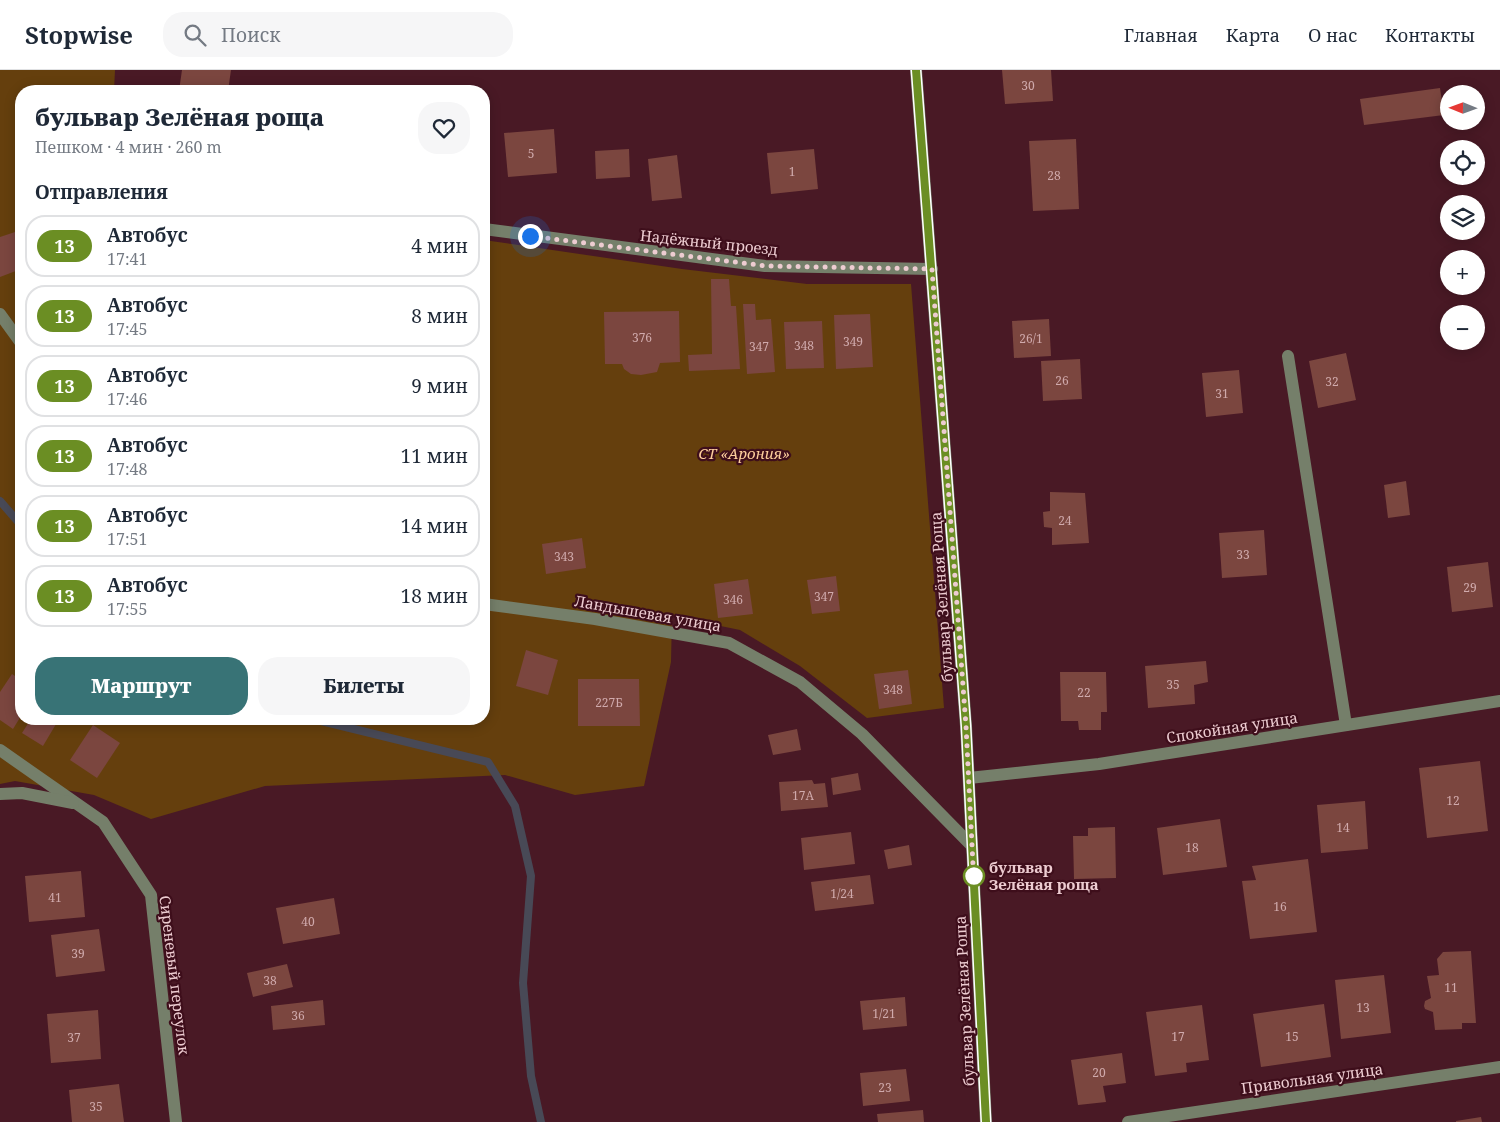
<!DOCTYPE html>
<html lang="ru">
<head>
<meta charset="utf-8">
<style>
  :root { --surface:#fff; --page:#f6f6f7; --text:#1f2937; --muted:#747a83; --line:#e0e1e3; --accent:#387376 }
  body { margin:0; font-family:"Noto Serif",serif; background:var(--page); color:var(--text); height:100vh; display:flex; flex-direction:column; font-size:19px; white-space:nowrap }
  * { box-sizing:border-box; margin:0 }
  p { font-size:16px; color:var(--muted) }
  .icon { flex:none; width:28px; height:28px; fill:none; stroke:currentColor; stroke-width:2; stroke-linecap:round; stroke-linejoin:round }
  .map { position:relative; flex:1; overflow:hidden }
  .drawer { position:absolute; left:15px; top:15px; width:475px; height:640px; display:flex; flex-direction:column; background:var(--surface); border-radius:20px; box-shadow:0 2px 12px #0003 }
  .drawer>* { flex:none }
  .badge { padding:0 10px; border-radius:16px; font-size:18px; line-height:32px }
  .needle { width:32px; rotate:271deg }
  .tools { position:absolute; left:1440px; top:15px; display:grid; gap:10px }
  .tools a { display:grid; place-items:center; width:45px; height:45px; border-radius:50%; background:var(--surface); box-shadow:0 2px 12px #0003; font-size:25px }
  .you { position:absolute; width:25px; height:25px; margin:-12px; border:4px solid #fff; border-radius:50%; background:#1a73e8; box-shadow:0 0 0 8px #1a73e833 }
  .map>.badge { position:absolute; translate:-50% -50%; box-shadow:0 0 0 2px #fff }
  h2 { padding:0 20px; font-size:19px; line-height:45px }
  .round { display:grid; place-items:center; flex:none; width:52px; height:52px; border-radius:20px; background:var(--page) }
  .overview { display:flex; align-items:center; justify-content:space-between; height:85px; padding:0 20px }
  h1 { font-size:24px; font-weight:800; line-height:38px }
  .primary-button { display:flex; gap:10px; margin-top:auto; padding:10px 20px }
  .primary-button a { flex:1; height:58px; border-radius:20px; background:var(--accent); color:#fff; font-size:20px; font-weight:800; line-height:58px; text-align:center }
  .primary-button a+a { background:var(--page); color:var(--text) }
  ul { padding:0; list-style:none }
  li { display:flex; align-items:center; gap:15px; height:62px; margin:0 10px 8px; padding:0 10px; border:2px solid var(--line); border-radius:20px }
  li div { flex:1 }
  li b { display:block; font-size:19px }
  li em { font-style:normal }
  li .badge { min-width:55px; font-weight:700; text-align:center }
  header { display:flex; align-items:center; gap:30px; box-sizing:border-box; height:70px; padding:0 25px; background:var(--surface); border-bottom:1px solid var(--line) }
  header strong { font-size:24px }
  nav { display:flex; gap:28px; margin-inline-start:auto; font-size:18px }
  .search { width:350px; height:45px; background:var(--page); display:flex; align-items:center; gap:12px; box-sizing:border-box; padding:0 18px; border-radius:20px; color:var(--muted); font-size:19px }
  .map>svg:first-child { display:block }
</style>
</head>
<body>
<header>
<strong>Stopwise</strong>
<div class="search"><svg class="icon" aria-label="search" viewBox="0 0 24 24"><circle cx="10" cy="10" r="6"/><path d="M15 15l6 6"/></svg>Поиск</div>
<nav><a>Главная</a><a>Карта</a><a>О нас</a><a>Контакты</a></nav>
</header>
<div class="map">
<svg width="1500" height="1052" viewBox="0 0 1500 1052">
  <rect width="100%" height="100%" fill="#491925"/>
  <path fill="#653f0d" d="M 0,0 L 115,0 L 114,21 L 21,21 L 21,649 L 484,649 L 484,170 L 682,199 L 807,214 L 911,214 L 944,638 L 867,648 L 800,596 L 740,560 L 672,546 L 671,592 L 644,716 L 575,725 L 505,705 L 265,716 L 151,749 L 94,725 L 15,711 L 0,714 Z"/>
  <g fill="none" stroke-linecap="round" stroke-linejoin="round">
    <g stroke="#484956" stroke-width="8">
      <path d="M 0,431 L 21,455"/>
      <path d="M 313,649 L 488,692 L 515,736 L 531,806 L 523,913 L 531,1006 L 541,1052"/>
    </g>
  </g>
  <g fill="#7b463f">
    <path d="M 182,0 L 231,0 L 228,21 L 179,21 Z"/>
    <path d="M 1002,0 L 1051,0 L 1053,31 L 1005,34 Z"/>
    <path d="M 1440,18 L 1444,45 L 1364,55 L 1360,29 Z"/>
    <path d="M 554,59 L 557,103 L 508,107 L 504,63 Z"/>
    <path d="M 1076,69 L 1079,139 L 1033,141 L 1029,71 Z"/>
    <path d="M 629,79 L 630,107 L 596,109 L 595,81 Z"/>
    <path d="M 814,79 L 818,119 L 771,124 L 767,83 Z"/>
    <path d="M 677,85 L 682,128 L 652,131 L 648,89 Z"/>
    <path d="M 15,162 L 21,180 L 21,199 L 0,207 L 0,167 Z"/>
    <path d="M 711,209 L 729,209 L 731,236 L 736,236 L 740,299 L 689,301 L 688,285 L 712,284 Z"/>
    <path d="M 743,234 L 755,234 L 756,250 L 771,249 L 775,302 L 747,304 Z"/>
    <path d="M 679,241 L 680,292 L 660,293 L 657,302 L 641,305 L 631,304 L 624,299 L 622,294 L 605,294 L 604,242 Z"/>
    <path d="M 870,244 L 873,297 L 836,299 L 834,245 Z"/>
    <path d="M 1049,249 L 1051,286 L 1014,288 L 1012,251 Z"/>
    <path d="M 822,251 L 824,298 L 786,299 L 784,252 Z"/>
    <path d="M 1346,283 L 1356,330 L 1318,338 L 1309,291 Z"/>
    <path d="M 1080,289 L 1082,329 L 1043,331 L 1041,291 Z"/>
    <path d="M 1239,300 L 1243,343 L 1206,347 L 1202,303 Z"/>
    <path d="M 1406,411 L 1410,445 L 1388,448 L 1384,415 Z"/>
    <path d="M 1050,422 L 1085,423 L 1089,473 L 1052,475 L 1052,458 L 1044,457 L 1043,442 L 1050,441 Z"/>
    <path d="M 1264,460 L 1267,505 L 1222,508 L 1219,463 Z"/>
    <path d="M 582,468 L 586,498 L 546,504 L 542,474 Z"/>
    <path d="M 1488,492 L 1493,537 L 1452,542 L 1447,497 Z"/>
    <path d="M 836,506 L 840,541 L 812,544 L 807,510 Z"/>
    <path d="M 748,509 L 753,544 L 718,548 L 714,514 Z"/>
    <path d="M 526,580 L 558,590 L 548,625 L 516,616 Z"/>
    <path d="M 1206,591 L 1208,612 L 1194,615 L 1195,634 L 1148,638 L 1145,596 Z"/>
    <path d="M 908,600 L 912,634 L 879,639 L 874,604 Z"/>
    <path d="M 1060,602 L 1106,602 L 1107,642 L 1101,642 L 1101,660 L 1079,660 L 1078,651 L 1061,651 Z"/>
    <path d="M 12,604 L 21,610 L 21,646 L 13,659 L 0,650 L 0,622 Z"/>
    <path d="M 578,609 L 639,609 L 640,656 L 578,656 Z"/>
    <path d="M 31,649 L 59,649 L 43,676 L 22,663 Z"/>
    <path d="M 93,655 L 120,673 L 97,708 L 70,690 Z"/>
    <path d="M 797,659 L 801,680 L 773,685 L 768,665 Z"/>
    <path d="M 1480,691 L 1488,761 L 1427,768 L 1419,698 Z"/>
    <path d="M 858,703 L 861,720 L 833,725 L 831,708 Z"/>
    <path d="M 812,710 L 814,714 L 825,713 L 828,737 L 781,741 L 779,712 Z"/>
    <path d="M 1365,731 L 1368,779 L 1321,783 L 1317,735 Z"/>
    <path d="M 1220,749 L 1227,797 L 1163,805 L 1157,758 Z"/>
    <path d="M 1115,757 L 1116,808 L 1074,809 L 1073,766 L 1088,766 L 1088,758 Z"/>
    <path d="M 851,762 L 855,794 L 804,800 L 801,768 Z"/>
    <path d="M 909,775 L 912,795 L 888,799 L 884,780 Z"/>
    <path d="M 1308,789 L 1317,862 L 1250,869 L 1242,811 L 1256,810 L 1252,796 Z"/>
    <path d="M 81,801 L 85,847 L 29,852 L 25,806 Z"/>
    <path d="M 870,805 L 874,834 L 815,841 L 811,812 Z"/>
    <path d="M 334,828 L 340,864 L 283,874 L 276,838 Z"/>
    <path d="M 99,859 L 105,901 L 56,907 L 51,865 Z"/>
    <path d="M 1471,881 L 1476,953 L 1462,953 L 1462,959 L 1435,960 L 1433,942 L 1425,939 L 1424,936 L 1425,931 L 1431,928 L 1427,906 L 1439,905 L 1437,889 L 1443,882 Z"/>
    <path d="M 287,894 L 293,917 L 253,927 L 247,903 Z"/>
    <path d="M 1384,905 L 1391,963 L 1341,969 L 1335,910 Z"/>
    <path d="M 905,927 L 907,956 L 863,960 L 860,931 Z"/>
    <path d="M 323,930 L 325,955 L 273,960 L 271,936 Z"/>
    <path d="M 1324,934 L 1331,987 L 1261,997 L 1253,944 Z"/>
    <path d="M 1202,935 L 1209,990 L 1186,993 L 1187,1002 L 1155,1006 L 1146,942 Z"/>
    <path d="M 98,940 L 101,989 L 51,993 L 47,944 Z"/>
    <path d="M 1122,983 L 1126,1013 L 1103,1016 L 1106,1032 L 1078,1035 L 1071,990 Z"/>
    <path d="M 906,999 L 910,1031 L 863,1036 L 860,1003 Z"/>
    <path d="M 119,1014 L 124,1052 L 72,1052 L 69,1020 Z"/>
    <path d="M 923,1040 L 924,1052 L 878,1052 L 877,1044 Z"/>
    <path d="M 1481,1047 L 1482,1052 L 1456,1052 L 1456,1051 Z"/>
  </g>
  <g fill="none" stroke-linecap="round" stroke-linejoin="round">
    <g stroke="#757f6a" stroke-width="12">
      <path d="M 916,0 L 966,656 L 986,1052"/>
      <path d="M 484,159 L 765,196 L 932,199"/>
      <path d="M 0,244 L 21,273"/>
      <path d="M 1288,286 L 1346,655"/>
      <path d="M 484,534 L 595,549 L 729,573 L 800,612 L 862,664 L 972,776"/>
      <path d="M 0,680 L 103,752 L 151,825 L 176,1052"/>
      <path d="M 969,708 L 1099,694 L 1500,631"/>
      <path d="M 0,724 L 22,723 L 73,733"/>
      <path d="M 1128,1052 L 1500,997"/>
    </g>
  </g>
  <g fill="none" stroke-linecap="round" stroke-linejoin="round">
    <defs>
      <path id="line" d="M 916,0 L 966,656 L 986,1052"/>
    </defs>
    <use href="#line" stroke="#fff" stroke-width="11"/>
    <use href="#line" stroke="#6b8e23" stroke-width="8"/>
    <path stroke="#edccd1" stroke-width="5" stroke-dasharray="0 9" d="M 530,166 L 766,196 L 932,199 L 966,656 L 974,815 L 974,806"/>
  </g>
  <circle fill="#fff" stroke="#6b8e23" stroke-width="2.5" cx="974" cy="806" r="10"/>
  <g text-anchor="middle" dominant-baseline="central" stroke-width="4.5" stroke-linejoin="round" paint-order="stroke">
    <g font-size="12" fill="#d0aaac">
      <text x="1028" y="15">30</text>
      <text x="531" y="83">5</text>
      <text x="792" y="101">1</text>
      <text x="1054" y="105">28</text>
      <text x="642" y="267">376</text>
      <text x="1031" y="268">26/1</text>
      <text x="853" y="271">349</text>
      <text x="804" y="275">348</text>
      <text x="759" y="276">347</text>
      <text x="1062" y="310">26</text>
      <text x="1332" y="311">32</text>
      <text x="1222" y="323">31</text>
      <text x="1065" y="450">24</text>
      <text x="1243" y="484">33</text>
      <text x="564" y="486">343</text>
      <text x="1470" y="517">29</text>
      <text x="824" y="526">347</text>
      <text x="733" y="529">346</text>
      <text x="1173" y="614">35</text>
      <text x="893" y="619">348</text>
      <text x="1084" y="622">22</text>
      <text x="609" y="632">227Б</text>
      <text x="803" y="725">17А</text>
      <text x="1453" y="730">12</text>
      <text x="1343" y="757">14</text>
      <text x="1192" y="777">18</text>
      <text x="842" y="823">1/24</text>
      <text x="55" y="827">41</text>
      <text x="1280" y="836">16</text>
      <text x="308" y="851">40</text>
      <text x="78" y="883">39</text>
      <text x="270" y="910">38</text>
      <text x="1451" y="917">11</text>
      <text x="1363" y="937">13</text>
      <text x="884" y="943">1/21</text>
      <text x="298" y="945">36</text>
      <text x="1178" y="966">17</text>
      <text x="1292" y="966">15</text>
      <text x="74" y="967">37</text>
      <text x="1099" y="1002">20</text>
      <text x="885" y="1017">23</text>
      <text x="96" y="1036">35</text>
    </g>
    <g font-size="15" fill="#edccd1" stroke="#3e0e1b">
      <text transform="translate(709 172) rotate(6)">Надёжный проезд</text>
      <text transform="translate(941 527) rotate(-94)">бульвар Зелёная Роща</text>
      <text transform="translate(648 543) rotate(10)">Ландышевая улица</text>
      <text transform="translate(1232 657) rotate(-9)">Спокойная улица</text>
      <text transform="translate(175 905) rotate(83)">Сиреневый переулок</text>
      <text transform="translate(964 931) rotate(-93)">бульвар Зелёная Роща</text>
      <text transform="translate(1312 1008) rotate(-8)">Привольная улица</text>
    </g>
    <g font-size="15" font-style="italic" fill="#fdce9c" stroke="#3e0e1b">
      <text x="744" y="383">СТ «Арония»</text>
    </g>
    <g font-size="15" font-weight="bold" fill="#edccd1" stroke="#3e0e1b" text-anchor="start">
      <text x="989" y="797">бульвар<tspan x="989" dy="17">Зелёная роща</tspan></text>
    </g>
  </g>
</svg>
<div class="tools">
<a><svg class="needle" viewBox="-14 -14 28 28"><path d="M0-13l5 13h-10z" fill="#e53935"/><path d="M0 13l5-13h-10z" fill="#747a83"/></svg></a>
<a><svg class="icon" aria-label="locate" viewBox="0 0 24 24"><circle cx="12" cy="12" r="6"/><path d="M12 2v4M12 18v4M2 12h4M18 12h4"/></svg></a>
<a><svg class="icon" aria-label="layers" viewBox="0 0 24 24"><path d="M12 4l9 5-9 5-9-5zM3 14l9 5 9-5"/></svg></a>
<a>+</a>
<a>−</a>
</div>
<div class="you" style="left:530px;top:166px"></div>
<section class="drawer">
<div class="overview"><div><h1>бульвар Зелёная роща</h1><p>Пешком · 4 мин · 260 m</p></div><a class="round"><svg class="icon" aria-label="heart" viewBox="0 0 24 24"><path d="M12 20l-8-8c-3-5 5-10 8-4 3-6 11-1 8 4z"/></svg></a></div>
<h2>Отправления</h2>
<ul>
<li><span class="badge" style="background:#6b8e23;color:#fff">13</span><div><b>Автобус</b><p>17:41</p></div><em>4 мин</em></li>
<li><span class="badge" style="background:#6b8e23;color:#fff">13</span><div><b>Автобус</b><p>17:45</p></div><em>8 мин</em></li>
<li><span class="badge" style="background:#6b8e23;color:#fff">13</span><div><b>Автобус</b><p>17:46</p></div><em>9 мин</em></li>
<li><span class="badge" style="background:#6b8e23;color:#fff">13</span><div><b>Автобус</b><p>17:48</p></div><em>11 мин</em></li>
<li><span class="badge" style="background:#6b8e23;color:#fff">13</span><div><b>Автобус</b><p>17:51</p></div><em>14 мин</em></li>
<li><span class="badge" style="background:#6b8e23;color:#fff">13</span><div><b>Автобус</b><p>17:55</p></div><em>18 мин</em></li>
</ul>
<div class="primary-button"><a>Маршрут</a><a>Билеты</a></div>
</section>
</div>
</body>
</html>
